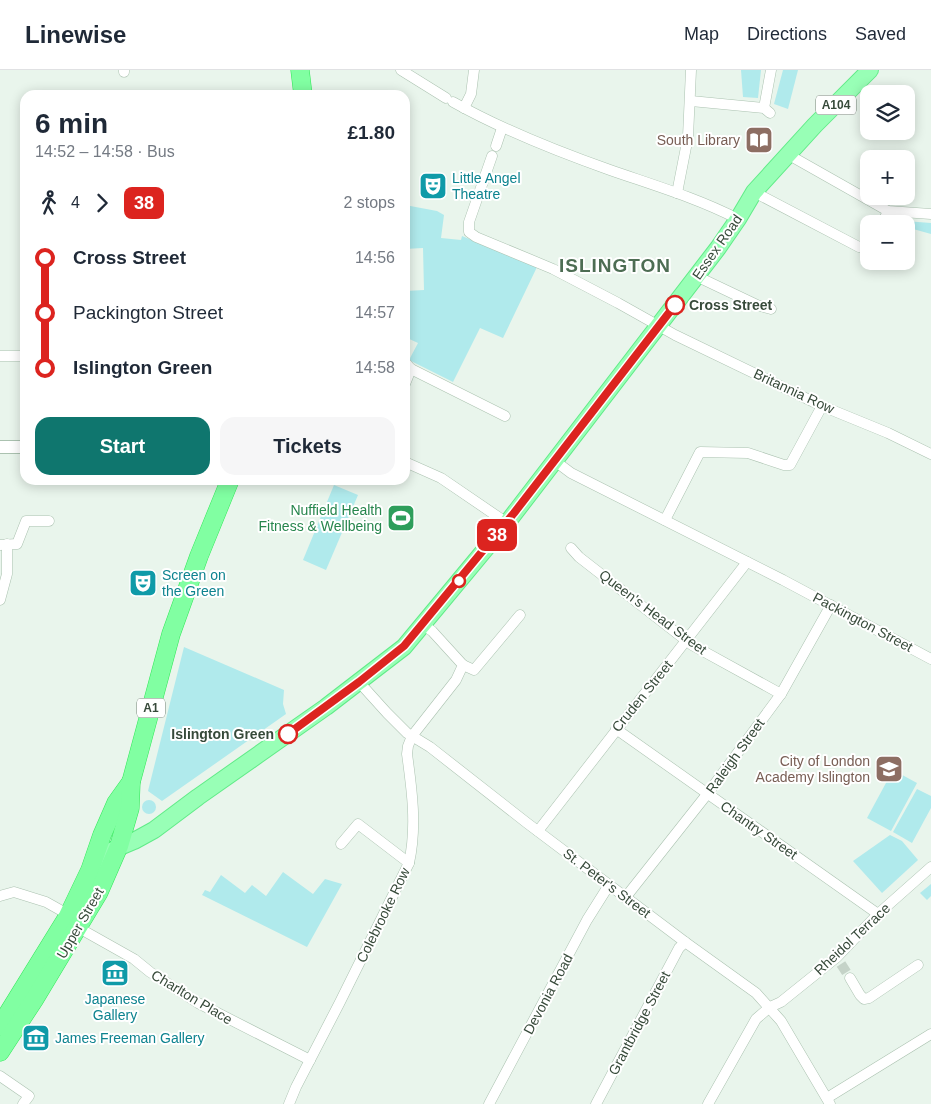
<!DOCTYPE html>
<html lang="en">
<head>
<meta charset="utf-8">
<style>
  :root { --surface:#fff; --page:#f6f6f7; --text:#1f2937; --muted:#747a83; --line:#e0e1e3; --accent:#0f766e }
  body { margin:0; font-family:Helvetica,sans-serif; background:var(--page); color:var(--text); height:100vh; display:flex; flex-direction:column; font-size:19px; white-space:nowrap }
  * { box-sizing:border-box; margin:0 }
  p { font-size:16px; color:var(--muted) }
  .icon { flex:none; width:28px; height:28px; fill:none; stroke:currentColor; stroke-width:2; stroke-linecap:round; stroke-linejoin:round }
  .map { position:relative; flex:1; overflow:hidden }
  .sheet { position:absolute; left:20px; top:20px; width:390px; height:395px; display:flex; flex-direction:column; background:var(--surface); border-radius:15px; box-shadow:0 2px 12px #0003 }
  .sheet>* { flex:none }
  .badge { padding:0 10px; border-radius:8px; font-size:18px; line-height:32px }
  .fabs { position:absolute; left:860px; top:15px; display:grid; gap:10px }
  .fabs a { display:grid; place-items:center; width:55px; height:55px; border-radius:10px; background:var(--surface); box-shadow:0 2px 12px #0003; font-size:25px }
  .map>.badge { position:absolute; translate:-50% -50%; box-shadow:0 0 0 2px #fff }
  .legs { display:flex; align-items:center; gap:8px; height:55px; padding:0 15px; font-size:16px }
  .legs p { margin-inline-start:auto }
  .headline { display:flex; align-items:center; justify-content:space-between; height:85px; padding:0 15px }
  h1 { font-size:28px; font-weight:700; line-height:38px }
  .action { display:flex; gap:10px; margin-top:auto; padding:10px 15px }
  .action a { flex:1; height:58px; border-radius:15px; background:var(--accent); color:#fff; font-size:20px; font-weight:700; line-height:58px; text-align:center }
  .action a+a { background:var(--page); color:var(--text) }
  ul { padding:0 15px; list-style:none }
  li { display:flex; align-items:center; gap:18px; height:55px; font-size:19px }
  li i { display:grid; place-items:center; width:8px; height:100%; margin:0 6px; background:currentColor }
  li i::after { content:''; width:12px; height:12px; margin:-6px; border:4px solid; border-radius:50%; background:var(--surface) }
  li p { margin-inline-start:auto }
  li:first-child i { background:linear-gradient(#0000 50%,currentColor 0) }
  li:last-child i { background:linear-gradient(currentColor 50%,#0000 0) }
  header { display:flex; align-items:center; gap:30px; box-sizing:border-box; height:70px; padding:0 25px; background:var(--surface); border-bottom:1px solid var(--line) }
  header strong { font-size:24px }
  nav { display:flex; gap:28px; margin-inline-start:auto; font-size:18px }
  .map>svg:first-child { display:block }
</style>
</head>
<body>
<header>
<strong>Linewise</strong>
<nav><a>Map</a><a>Directions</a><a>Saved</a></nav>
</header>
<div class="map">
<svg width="931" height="1034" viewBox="0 0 931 1034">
  <rect width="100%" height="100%" fill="#e9f5ec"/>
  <g fill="#b0eaec">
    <path d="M 741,0 L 761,0 L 758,28 L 743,27 Z"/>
    <path d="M 783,0 L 798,0 L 788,39 L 774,34 Z"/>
    <path d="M 405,135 L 437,141 L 444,145 L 441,168 L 461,170 L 462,166 L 537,197 L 503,268 L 480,258 L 453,312 L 409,290 L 418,273 L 405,267 L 405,221 L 424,220 L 423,178 L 405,179 Z"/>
    <path d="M 905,151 L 931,153 L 931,164 L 906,157 Z"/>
    <path d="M 334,415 L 358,425 L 326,500 L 303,490 Z"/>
    <path d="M 184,577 L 284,620 L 283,634 L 286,644 L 162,731 L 148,721 Z"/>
    <path d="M 893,700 L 917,713 L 891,761 L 867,748 Z"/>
    <path d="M 917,719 L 931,726 L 931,738 L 912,773 L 893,762 Z"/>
    <circle cx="149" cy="737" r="7"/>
    <path d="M 890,765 L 902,771 L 918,790 L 882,823 L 853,791 Z"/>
    <path d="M 283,802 L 313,824 L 325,809 L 342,814 L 307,877 L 202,825 L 205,820 L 210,822 L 221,805 L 245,823 L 252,815 L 266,826 Z"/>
    <path d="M 931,814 L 931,826 L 927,830 L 920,823 Z"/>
  </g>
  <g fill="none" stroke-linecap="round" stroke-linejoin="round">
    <path stroke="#c5d3c8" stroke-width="10" stroke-dasharray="10 5" stroke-linecap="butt" d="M 841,894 L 850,908"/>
    <defs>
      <g id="minor">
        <path d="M 124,0 L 124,2"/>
        <path d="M 401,0 L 446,28"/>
        <path d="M 691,31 L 764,38 L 770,43"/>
        <path d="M 453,32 C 503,60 556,81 610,100 C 653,115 697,128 738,149"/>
        <path d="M 464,38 L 471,24 L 474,0"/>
        <path d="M 764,38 L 771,0"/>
        <path d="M 496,76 L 502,58"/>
        <path d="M 789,85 L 888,141 L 931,144"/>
        <path d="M 492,86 L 469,152 L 469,162 L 476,167 L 553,199 L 618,233 L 675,265 L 822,336 L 888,363 L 931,384"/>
        <path d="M 754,122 L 859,177 L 869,176"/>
        <path d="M 677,123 L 688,67 L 691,0"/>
        <path d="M 882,154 L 888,141"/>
        <path d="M 696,206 L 757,235 L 771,239"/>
        <path d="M 0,286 L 25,286"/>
        <path d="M 405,292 L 411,299 L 505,346"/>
        <path d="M 405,314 L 411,299"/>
        <path d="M 555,391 L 571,403 L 783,510 L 931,589"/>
        <path d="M 405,392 L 441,408 L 507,453"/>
        <path d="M 665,450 L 700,382 L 748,383 L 784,395 L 790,395 L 822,336"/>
        <path d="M 0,475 L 17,474 L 26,451 L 49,451"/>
        <path d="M 571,478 L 579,487 L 692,575 L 781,624"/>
        <path d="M 0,530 L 7,504 L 7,474"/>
        <path d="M 463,595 L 474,600 L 520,545"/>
        <path d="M 359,612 L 387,643 L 407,663 L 430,677 L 527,753 L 685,872 L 756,923 L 781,951 L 830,1034"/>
        <path d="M 616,659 L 878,844"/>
        <path d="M 538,761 L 747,492"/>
        <path d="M 341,774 L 358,754 L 409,793"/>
        <path d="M 0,826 L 14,822 L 46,832 L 62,841 L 86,862 L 134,889 L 150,902 L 198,933 L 310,990"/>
        <path d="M 625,828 L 708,723 L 781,624 L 831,535"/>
        <path d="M 850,908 L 860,925 L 864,929 L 869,928 L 918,895"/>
        <path d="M 0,1006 L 29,1026 L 23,1034"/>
        <path d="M 827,1028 L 931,964"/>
        <path d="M 289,1034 L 296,1017 L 340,932 L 409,793 C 417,757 412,720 407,684 L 408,676 L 412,666 L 456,610 L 463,595 L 432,561 L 423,555"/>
        <path d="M 489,1034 L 587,850 L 609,815"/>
        <path d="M 596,1034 L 679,878 L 685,872"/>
        <path d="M 708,1034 L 756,949 L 770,937 L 781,932 L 837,887 L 878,844 L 931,797"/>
      </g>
      <path id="tertiary" d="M 0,377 L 25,377"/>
      <path id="primary" d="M 90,800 L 108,782 L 134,771 L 154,760 L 198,727 L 326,637 L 404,577 L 507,453 L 718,178 L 738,149 L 754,122 L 815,55 L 870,0"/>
      <g id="trunk">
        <path d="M 300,0 L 303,25"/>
        <path d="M 0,956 L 68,846 L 90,800 L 102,765 L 116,733 L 131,712"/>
        <path d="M 0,982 L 34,930 L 99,822 L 119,776 L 130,738 L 131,712 L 171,564 L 199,486 L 230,410"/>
      </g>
    </defs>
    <use href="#minor" stroke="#abc2b0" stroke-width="11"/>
    <use href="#tertiary" stroke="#abc2b0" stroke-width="14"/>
    <use href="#primary" stroke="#61eb88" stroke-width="18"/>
    <use href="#trunk" stroke="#31e758" stroke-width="19"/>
    <use href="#minor" stroke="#fff" stroke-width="10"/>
    <use href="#tertiary" stroke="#fff" stroke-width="12"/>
    <use href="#primary" stroke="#98ffb6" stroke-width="16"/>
    <use href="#trunk" stroke="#81ffa2" stroke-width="18"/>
  </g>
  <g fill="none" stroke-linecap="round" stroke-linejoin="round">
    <defs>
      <path id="line-1" d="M 288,664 L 359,612 L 404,576 L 514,443 L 675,235"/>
    </defs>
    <use href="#line-1" stroke="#fff" stroke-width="11"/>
    <use href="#line-1" stroke="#dc241f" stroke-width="8"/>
  </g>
  <defs>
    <symbol id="library-square" viewBox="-11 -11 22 22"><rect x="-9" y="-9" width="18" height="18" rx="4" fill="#8d6e63" stroke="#fff"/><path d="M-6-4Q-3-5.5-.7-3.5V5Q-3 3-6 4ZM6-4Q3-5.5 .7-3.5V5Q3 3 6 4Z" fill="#fff"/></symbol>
    <symbol id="theatre-square" viewBox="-11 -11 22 22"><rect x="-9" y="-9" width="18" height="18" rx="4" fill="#0f9aa8" stroke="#fff"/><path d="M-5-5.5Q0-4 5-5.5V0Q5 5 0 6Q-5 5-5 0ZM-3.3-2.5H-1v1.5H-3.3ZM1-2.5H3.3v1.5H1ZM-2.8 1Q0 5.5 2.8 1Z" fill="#fff"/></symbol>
    <symbol id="stadium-square" viewBox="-11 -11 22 22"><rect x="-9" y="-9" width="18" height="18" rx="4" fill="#2e9e5b" stroke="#fff"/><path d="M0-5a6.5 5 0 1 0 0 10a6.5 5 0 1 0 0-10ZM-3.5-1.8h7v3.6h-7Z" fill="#fff"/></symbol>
    <symbol id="school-square" viewBox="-11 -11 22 22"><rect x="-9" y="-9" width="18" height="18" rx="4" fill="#8d6e63" stroke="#fff"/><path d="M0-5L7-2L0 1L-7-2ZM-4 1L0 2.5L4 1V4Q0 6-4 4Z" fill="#fff"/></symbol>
    <symbol id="museum-square" viewBox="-11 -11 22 22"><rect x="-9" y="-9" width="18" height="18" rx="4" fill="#0f9aa8" stroke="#fff"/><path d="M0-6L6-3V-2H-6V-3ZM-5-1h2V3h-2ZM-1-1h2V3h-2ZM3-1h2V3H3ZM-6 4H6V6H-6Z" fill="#fff"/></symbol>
  </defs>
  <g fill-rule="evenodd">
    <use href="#library-square" x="743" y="54" width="32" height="32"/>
    <use href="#theatre-square" x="417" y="100" width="32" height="32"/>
    <use href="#stadium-square" x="385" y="432" width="32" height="32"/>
    <use href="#theatre-square" x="127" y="497" width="32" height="32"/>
    <use href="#school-square" x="873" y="683" width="32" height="32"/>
    <use href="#museum-square" x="99" y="887" width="32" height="32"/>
    <use href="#museum-square" x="20" y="952" width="32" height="32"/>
  </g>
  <g fill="#fff" stroke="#dc241f" stroke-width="2.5">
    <circle cx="675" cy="235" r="9"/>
    <circle cx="459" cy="511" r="6"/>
    <circle cx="288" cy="664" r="9"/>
  </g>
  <g text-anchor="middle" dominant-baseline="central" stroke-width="4" stroke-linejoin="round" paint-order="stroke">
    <g fill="#fff" stroke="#738075" stroke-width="1">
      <rect x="816" y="25.5" width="40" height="19" rx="4"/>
      <rect x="137" y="628.5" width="28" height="19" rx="4"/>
    </g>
    <g font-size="12" font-weight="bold" fill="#374a3a">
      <text x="836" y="35">A104</text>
      <text x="151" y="638">A1</text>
    </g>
    <g font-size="14" fill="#785e54" stroke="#fff" text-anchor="end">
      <text x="740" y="70">South Library</text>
      <text x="870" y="691">City of London<tspan x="870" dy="16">Academy Islington</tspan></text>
    </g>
    <g font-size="14" fill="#0d838f" stroke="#fff" text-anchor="start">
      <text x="452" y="108">Little Angel<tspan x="452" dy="16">Theatre</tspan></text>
      <text x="162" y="505">Screen on<tspan x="162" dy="16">the Green</tspan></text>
      <text x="115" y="929" text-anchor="middle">Japanese<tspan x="115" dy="16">Gallery</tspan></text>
      <text x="55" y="968">James Freeman Gallery</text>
    </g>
    <g font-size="14" fill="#374a3a" stroke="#fff">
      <text transform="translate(717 177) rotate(-55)">Essex Road</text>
      <text transform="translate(794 321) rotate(25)">Britannia Row</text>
      <text transform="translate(653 542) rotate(37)">Queen's Head Street</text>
      <text transform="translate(863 552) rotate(28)">Packington Street</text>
      <text transform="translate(642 626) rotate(-51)">Cruden Street</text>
      <text transform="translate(735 686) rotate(-54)">Raleigh Street</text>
      <text transform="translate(759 760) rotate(35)">Chantry Street</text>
      <text transform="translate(607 813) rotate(37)">St. Peter's Street</text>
      <text transform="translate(383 845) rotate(-64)">Colebrooke Row</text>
      <text transform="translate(80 853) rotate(-60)">Upper Street</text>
      <text transform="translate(852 869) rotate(-43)">Rheidol Terrace</text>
      <text transform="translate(548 924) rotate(-62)">Devonia Road</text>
      <text transform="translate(192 927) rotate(31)">Charlton Place</text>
      <text transform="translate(639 953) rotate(-62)">Grantbridge Street</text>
    </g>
    <g font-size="14" font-weight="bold" fill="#374a3a" stroke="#fff" text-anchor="start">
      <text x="689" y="235">Cross Street</text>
      <text x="274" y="664" text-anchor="end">Islington Green</text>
    </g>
    <g font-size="14" fill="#27864d" stroke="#fff" text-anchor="end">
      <text x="382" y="440">Nuffield Health<tspan x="382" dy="16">Fitness &amp; Wellbeing</tspan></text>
    </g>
    <g font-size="19" font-weight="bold" letter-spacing="1" fill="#4d6d53" stroke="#fff">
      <text x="615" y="195">ISLINGTON</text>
    </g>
  </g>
</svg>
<div class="fabs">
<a><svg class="icon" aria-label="layers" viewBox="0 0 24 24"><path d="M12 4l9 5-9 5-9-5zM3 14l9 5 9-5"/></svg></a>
<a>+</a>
<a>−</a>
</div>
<b class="badge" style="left:497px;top:465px;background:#dc241f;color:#fff">38</b>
<section class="sheet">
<div class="headline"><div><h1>6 min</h1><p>14:52 – 14:58 · Bus</p></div><b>£1.80</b></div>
<div class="legs"><svg class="icon" aria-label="walk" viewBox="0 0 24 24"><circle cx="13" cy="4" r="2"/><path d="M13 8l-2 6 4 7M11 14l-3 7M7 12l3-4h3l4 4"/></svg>4<svg class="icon" aria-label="forward" viewBox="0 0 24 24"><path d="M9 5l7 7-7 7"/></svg><b class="badge" style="background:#dc241f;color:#fff">38</b><p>2 stops</p></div>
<ul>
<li><i style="color:#dc241f"></i><b>Cross Street</b><p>14:56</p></li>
<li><i style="color:#dc241f"></i><span>Packington Street</span><p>14:57</p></li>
<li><i style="color:#dc241f"></i><b>Islington Green</b><p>14:58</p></li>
</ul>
<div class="action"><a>Start</a><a>Tickets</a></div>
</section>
</div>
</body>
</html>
